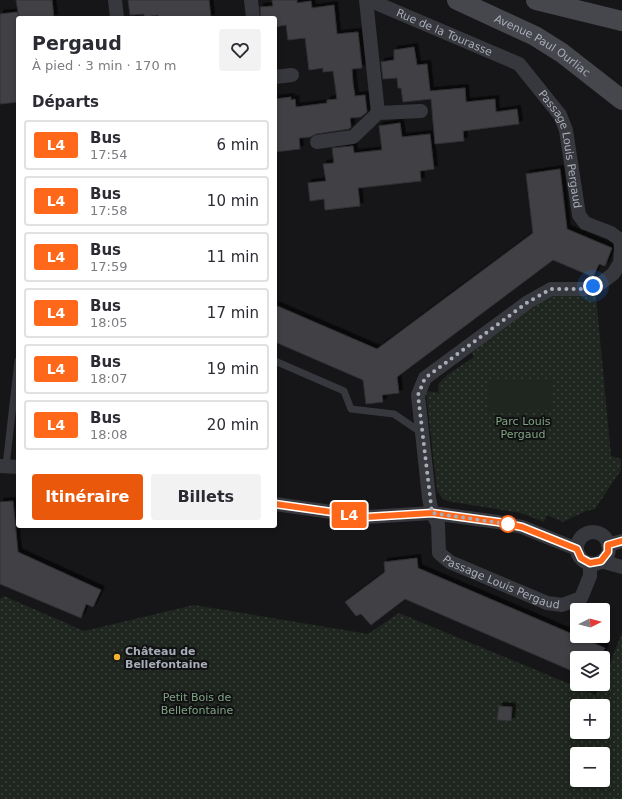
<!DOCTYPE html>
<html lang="fr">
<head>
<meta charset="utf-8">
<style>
  :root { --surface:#fff; --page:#f2f2f3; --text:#2b2b33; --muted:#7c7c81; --line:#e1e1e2; --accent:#ea580c }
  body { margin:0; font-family:"DejaVu Sans",sans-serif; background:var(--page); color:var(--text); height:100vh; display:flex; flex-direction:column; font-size:15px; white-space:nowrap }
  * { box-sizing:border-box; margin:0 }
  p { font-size:13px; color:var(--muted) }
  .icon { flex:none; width:22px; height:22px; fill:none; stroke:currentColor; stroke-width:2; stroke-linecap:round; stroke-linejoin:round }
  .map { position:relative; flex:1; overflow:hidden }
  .drawer { position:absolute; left:16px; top:16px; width:261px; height:512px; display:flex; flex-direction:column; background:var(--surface); border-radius:4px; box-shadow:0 2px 6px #0003 }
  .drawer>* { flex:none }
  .badge { padding:0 8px; border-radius:3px; font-size:14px; line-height:26px }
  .needle { width:26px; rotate:84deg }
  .fabs { position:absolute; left:570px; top:603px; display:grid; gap:8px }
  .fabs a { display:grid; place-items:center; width:40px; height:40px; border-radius:4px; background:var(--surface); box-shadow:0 2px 6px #0003; font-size:20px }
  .you { position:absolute; width:20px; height:20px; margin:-10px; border:3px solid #fff; border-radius:50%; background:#1a73e8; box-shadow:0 0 0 6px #1a73e833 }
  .map>.badge { position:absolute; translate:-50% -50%; box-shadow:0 0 0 2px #fff }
  h2 { padding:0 16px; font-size:15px; line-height:36px }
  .round { display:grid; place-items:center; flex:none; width:42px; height:42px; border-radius:4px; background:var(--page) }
  .summary { display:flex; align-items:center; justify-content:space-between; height:68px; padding:0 16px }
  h1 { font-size:19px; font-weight:800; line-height:30px }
  .primary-button { display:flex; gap:8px; margin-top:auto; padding:8px 16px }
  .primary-button a { flex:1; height:46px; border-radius:4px; background:var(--accent); color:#fff; font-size:16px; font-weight:800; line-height:46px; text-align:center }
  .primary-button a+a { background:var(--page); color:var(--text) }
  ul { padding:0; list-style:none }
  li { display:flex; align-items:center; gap:12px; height:50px; margin:0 8px 6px; padding:0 8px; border:2px solid var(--line); border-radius:4px }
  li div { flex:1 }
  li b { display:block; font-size:15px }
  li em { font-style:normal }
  li .badge { min-width:44px; font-weight:700; text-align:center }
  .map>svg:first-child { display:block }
</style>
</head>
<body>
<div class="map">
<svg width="622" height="799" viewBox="0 0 622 799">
  <defs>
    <pattern id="grass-dots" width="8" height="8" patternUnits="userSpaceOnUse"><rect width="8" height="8" fill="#1e261f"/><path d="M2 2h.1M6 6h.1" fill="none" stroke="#3c433d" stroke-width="1.8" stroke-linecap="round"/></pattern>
    <filter id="shadow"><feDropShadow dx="3.5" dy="-3.5" stdDeviation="0" flood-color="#0009"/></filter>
  </defs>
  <rect width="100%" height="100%" fill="#161618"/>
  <g fill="url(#grass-dots)" fill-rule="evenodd">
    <path d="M 547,295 L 596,296 L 611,456 L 621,459 L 621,470 L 595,509 L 586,511 L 563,522 L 547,515 L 544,522 L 521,513 L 447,501 L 443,499 L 437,491 L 426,393 L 428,391 L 439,393 L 438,384 L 447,375 L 474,357 L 470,349 Z"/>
    <path d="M 4,596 L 84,631 L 194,605 L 368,634 L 399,613 L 596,695 L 601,684 L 603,684 L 603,680 L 622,633 L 622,799 L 0,799 L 0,599 ZM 577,706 L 603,706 L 603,732 L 577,732 ZM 577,754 L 603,754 L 603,780 L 577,780 Z"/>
  </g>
  <path fill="#1e261f" d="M 552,380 L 553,410 L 489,411 L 488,381 Z"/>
  <g fill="#404145" stroke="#303034" filter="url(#shadow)">
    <path d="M 16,0 L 52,0 L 54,18 L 19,18 Z"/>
    <path d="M 128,0 L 209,0 L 211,18 L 158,18 L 158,15 L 144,17 L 144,14 L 130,15 Z"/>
    <path d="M 272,0 L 297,0 L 297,3 L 311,1 L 312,8 L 334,5 L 337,34 L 358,32 L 362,68 L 352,69 L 353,83 L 355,96 L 365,95 L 367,112 L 361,117 L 350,118 L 351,127 L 349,129 L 316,134 L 310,137 L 299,138 L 300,149 L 275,152 L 275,99 L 291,97 L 291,100 L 295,99 L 296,107 L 327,103 L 327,100 L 337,99 L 333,71 L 323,72 L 323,68 L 309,70 L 305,38 L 288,40 L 286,25 L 275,27 L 275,18 L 261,18 L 260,7 L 273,6 Z"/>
    <path d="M 18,12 L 18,102 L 0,104 L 0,14 Z"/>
    <path d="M 414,47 L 417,65 L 427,64 L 430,91 L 465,88 L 466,102 L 495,99 L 496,112 L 517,109 L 519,124 L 463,131 L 464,141 L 435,144 L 431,99 L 403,102 L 401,88 L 398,88 L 397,78 L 383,79 L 381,62 L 394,60 L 394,50 Z"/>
    <path d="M 400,123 L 402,137 L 430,134 L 434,169 L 420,171 L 421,181 L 358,188 L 360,206 L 325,210 L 324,199 L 310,201 L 308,183 L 326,181 L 323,164 L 334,163 L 332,148 L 353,146 L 354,153 L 382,150 L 379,126 Z"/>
    <path d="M 560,169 L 567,229 L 612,248 L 605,266 L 599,264 L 593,277 L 553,260 L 397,377 L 399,393 L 382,395 L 383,402 L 366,404 L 363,380 L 275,342 L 275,305 L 377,349 L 533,233 L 526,174 Z"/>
    <path d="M 13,501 L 18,552 L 101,590 L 93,607 L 86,604 L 81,618 L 0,584 L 0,502 Z"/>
    <path d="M 417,558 L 418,568 L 605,648 L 600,658 L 577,658 L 577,673 L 405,599 L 371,625 L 361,614 L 356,616 L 345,602 L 385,572 L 384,562 Z"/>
    <path d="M 499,706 L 512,707 L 511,721 L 497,720 Z"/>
  </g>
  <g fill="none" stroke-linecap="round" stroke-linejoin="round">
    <g stroke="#37383d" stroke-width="7">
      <path d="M 275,361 L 344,391 L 351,409 L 394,414 L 422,433"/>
      <path d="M 6,466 L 18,361"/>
    </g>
    <g stroke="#37383d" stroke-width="14">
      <path d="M 115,0 L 117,18"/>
      <path d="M 251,0 L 253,18"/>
      <path d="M 366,0 L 378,113"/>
      <path id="s1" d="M 369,0 L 519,64 L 560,115 L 566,130 L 579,215 L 585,223 L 611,233 L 620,240 L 621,248 L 620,263 L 613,274 L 601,283 L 585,289 L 551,289 L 528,302 L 425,378 L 418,395 L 429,498 L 432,513 L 438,524 L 439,553 L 450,562 L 547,603 L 562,605 L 581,598 L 590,576 L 590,563"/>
      <path d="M 275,77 L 292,75"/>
      <path d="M 317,142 L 353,137 L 378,113 L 421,111"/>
      <path d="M 0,466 L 18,467"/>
      <path d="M 275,504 L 367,517 L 432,513 L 498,522 L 522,527 L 577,549"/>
      <circle cx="593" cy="548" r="16"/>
      <path d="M 608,545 L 622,541"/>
      <path d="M 601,561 L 622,567"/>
    </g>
    <g stroke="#45474d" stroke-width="20">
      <path id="s2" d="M 457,0 L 535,36 L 562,53 L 622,100"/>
      <path d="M 536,0 L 622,21"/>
    </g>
  </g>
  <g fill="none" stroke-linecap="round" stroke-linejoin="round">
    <defs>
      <path id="line" d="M 275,504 L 367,517 L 432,513 L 498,522 L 522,527 L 577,549 L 581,558 L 590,563 L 601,561 L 608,552 L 608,545 L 622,541"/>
    </defs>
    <use href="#line" stroke="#fff" stroke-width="9"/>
    <use href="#line" stroke="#ff671b" stroke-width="6"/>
    <path stroke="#a8adb8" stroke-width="4" stroke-dasharray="0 7.2" d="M 508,524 L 514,525 L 432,513 L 418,395 L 425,378 L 528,302 L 551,289 L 585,289 L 593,286"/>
  </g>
  <circle fill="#fff" stroke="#ff671b" stroke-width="2" cx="508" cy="524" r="8"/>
  <circle fill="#f2b134" stroke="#111113" stroke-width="1.5" cx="117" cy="657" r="4"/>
  <g text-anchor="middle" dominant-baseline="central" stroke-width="4" stroke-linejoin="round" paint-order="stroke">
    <g font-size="11" fill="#a8adb8" stroke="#111113">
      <text stroke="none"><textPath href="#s1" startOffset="82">Rue de la Tourasse</textPath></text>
      <text stroke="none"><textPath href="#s2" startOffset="97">Avenue Paul Ourliac</textPath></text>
      <text stroke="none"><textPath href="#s1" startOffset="261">Passage Louis Pergaud</textPath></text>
      <text stroke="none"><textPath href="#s1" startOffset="885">Passage Louis Pergaud</textPath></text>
    </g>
    <g font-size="11" fill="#7fa381" stroke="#111113">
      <text x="523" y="421">Parc Louis<tspan x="523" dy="13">Pergaud</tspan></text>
      <text x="197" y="697">Petit Bois de<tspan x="197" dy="13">Bellefontaine</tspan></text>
    </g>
    <g font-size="11" font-weight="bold" fill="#a8adb8" stroke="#111113" text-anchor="start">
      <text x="125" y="651">Château de<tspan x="125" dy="13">Bellefontaine</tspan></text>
    </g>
  </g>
</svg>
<div class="fabs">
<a><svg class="needle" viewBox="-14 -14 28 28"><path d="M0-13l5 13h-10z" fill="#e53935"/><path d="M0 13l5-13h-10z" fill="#7c7c81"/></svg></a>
<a><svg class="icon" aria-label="layers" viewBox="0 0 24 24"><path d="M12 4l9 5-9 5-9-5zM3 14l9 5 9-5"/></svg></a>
<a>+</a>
<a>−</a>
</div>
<div class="you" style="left:593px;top:286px"></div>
<b class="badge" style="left:349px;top:515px;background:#ff671b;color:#fff">L4</b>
<section class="drawer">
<div class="summary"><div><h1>Pergaud</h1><p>À pied · 3 min · 170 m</p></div><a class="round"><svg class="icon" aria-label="heart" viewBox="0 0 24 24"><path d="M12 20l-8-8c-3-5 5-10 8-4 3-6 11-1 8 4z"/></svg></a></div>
<h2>Départs</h2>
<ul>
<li><span class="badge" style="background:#ff671b;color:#fff">L4</span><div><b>Bus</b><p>17:54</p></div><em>6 min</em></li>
<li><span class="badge" style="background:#ff671b;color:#fff">L4</span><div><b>Bus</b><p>17:58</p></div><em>10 min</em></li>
<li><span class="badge" style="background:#ff671b;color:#fff">L4</span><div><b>Bus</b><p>17:59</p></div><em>11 min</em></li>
<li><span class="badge" style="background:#ff671b;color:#fff">L4</span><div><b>Bus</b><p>18:05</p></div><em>17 min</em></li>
<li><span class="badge" style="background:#ff671b;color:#fff">L4</span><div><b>Bus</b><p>18:07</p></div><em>19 min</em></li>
<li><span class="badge" style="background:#ff671b;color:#fff">L4</span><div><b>Bus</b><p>18:08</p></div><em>20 min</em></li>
</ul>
<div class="primary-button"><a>Itinéraire</a><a>Billets</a></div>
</section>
</div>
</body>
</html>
